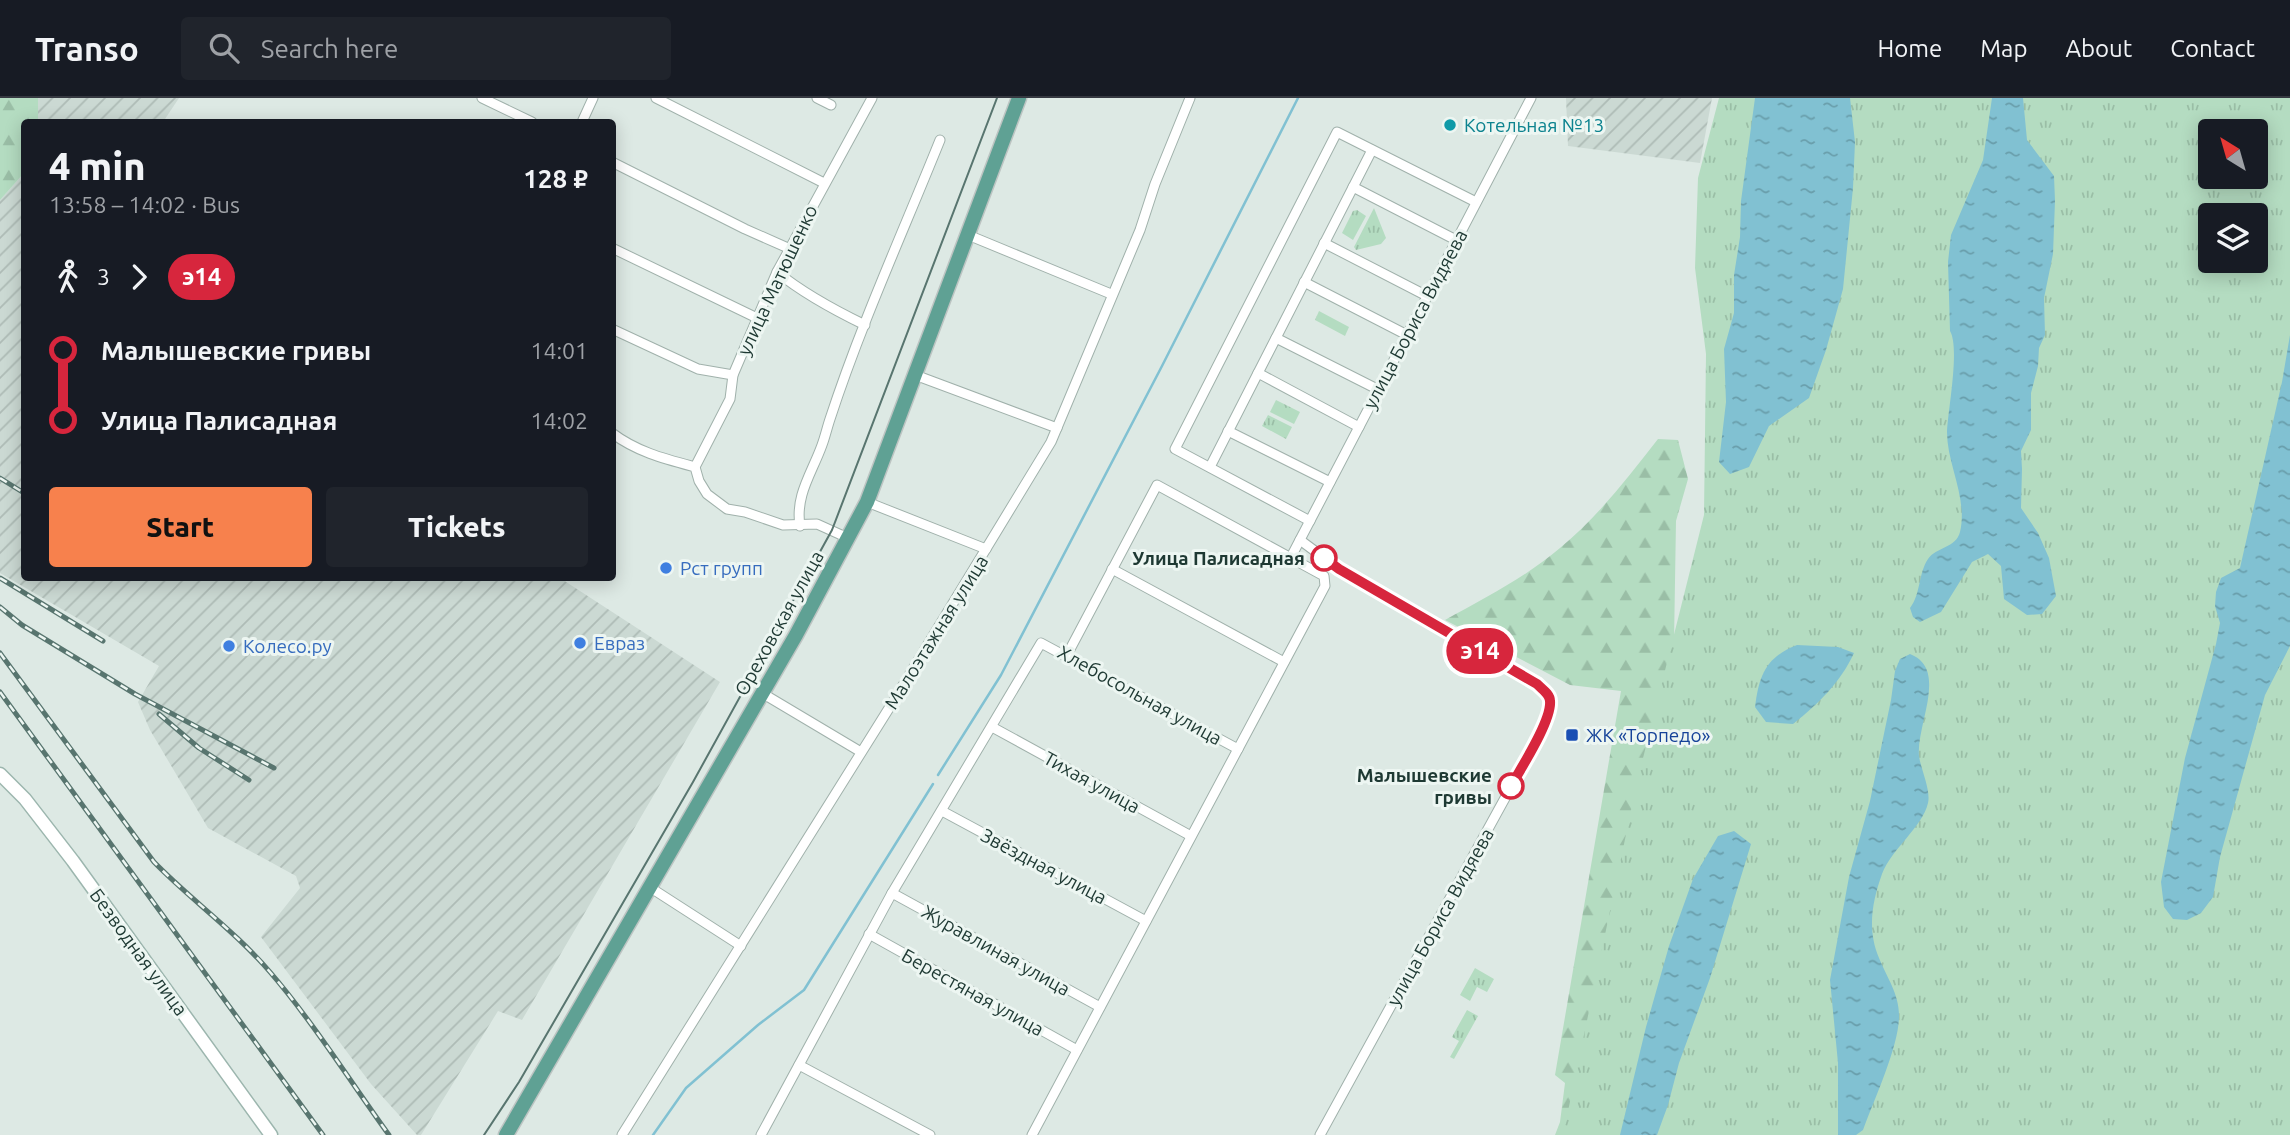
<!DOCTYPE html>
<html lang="en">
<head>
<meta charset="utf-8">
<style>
  :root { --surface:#171b24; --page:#20242c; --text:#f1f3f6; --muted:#9ea1a6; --line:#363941; --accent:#f7814d }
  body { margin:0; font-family:Ubuntu,sans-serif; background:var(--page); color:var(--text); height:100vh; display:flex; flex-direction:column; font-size:26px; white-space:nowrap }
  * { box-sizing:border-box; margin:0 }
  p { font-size:23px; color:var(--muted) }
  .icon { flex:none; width:38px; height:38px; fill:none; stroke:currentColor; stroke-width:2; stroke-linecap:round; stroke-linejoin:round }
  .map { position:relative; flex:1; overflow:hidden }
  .sheet { position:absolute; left:21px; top:21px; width:595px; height:462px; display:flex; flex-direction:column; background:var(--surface); border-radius:7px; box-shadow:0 4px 18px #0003 }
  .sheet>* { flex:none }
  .badge { padding:0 14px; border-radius:23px; font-size:24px; line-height:46px }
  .needle { width:46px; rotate:323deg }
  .fabs { position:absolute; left:2198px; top:21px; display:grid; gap:14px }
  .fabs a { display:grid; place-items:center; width:70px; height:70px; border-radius:7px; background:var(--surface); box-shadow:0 4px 18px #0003; font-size:35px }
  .map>.badge { position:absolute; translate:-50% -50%; box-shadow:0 0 0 4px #fff }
  .legs { display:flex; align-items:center; gap:10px; height:77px; padding:0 28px; font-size:23px }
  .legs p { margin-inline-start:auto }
  .headline { display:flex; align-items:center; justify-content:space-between; height:119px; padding:0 28px }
  h1 { font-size:38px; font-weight:800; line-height:52px }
  .button { display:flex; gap:14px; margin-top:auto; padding:14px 28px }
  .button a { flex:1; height:80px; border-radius:7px; background:var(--accent); color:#111; font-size:28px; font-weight:800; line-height:80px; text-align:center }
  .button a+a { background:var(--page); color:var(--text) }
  ul { padding:0 28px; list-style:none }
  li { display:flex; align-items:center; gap:24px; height:70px; font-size:26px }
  li i { display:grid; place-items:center; width:10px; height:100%; margin:0 9px; background:currentColor }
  li i::after { content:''; width:18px; height:18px; margin:-9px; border:5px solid; border-radius:50%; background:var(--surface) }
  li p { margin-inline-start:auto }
  li:first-child i { background:linear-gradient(#0000 50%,currentColor 0) }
  li:last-child i { background:linear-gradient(currentColor 50%,#0000 0) }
  header { display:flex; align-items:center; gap:42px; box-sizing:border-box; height:98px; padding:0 35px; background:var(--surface); border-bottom:2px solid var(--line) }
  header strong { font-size:33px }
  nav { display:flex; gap:38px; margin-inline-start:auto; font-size:24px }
  .search { width:490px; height:63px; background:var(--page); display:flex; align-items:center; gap:18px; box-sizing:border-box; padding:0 24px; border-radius:7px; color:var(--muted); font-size:26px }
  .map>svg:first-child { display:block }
</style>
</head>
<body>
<header>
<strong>Transo</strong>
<div class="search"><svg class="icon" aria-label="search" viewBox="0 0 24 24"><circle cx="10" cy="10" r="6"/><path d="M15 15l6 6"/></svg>Search here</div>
<nav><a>Home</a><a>Map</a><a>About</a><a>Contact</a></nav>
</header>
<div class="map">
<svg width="2290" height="1037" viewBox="0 0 2290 1037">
  <defs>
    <pattern id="industrial-furrows" width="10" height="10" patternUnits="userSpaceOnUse" patternTransform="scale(1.75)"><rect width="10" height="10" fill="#cbd9d3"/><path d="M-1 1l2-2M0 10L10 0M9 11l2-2" fill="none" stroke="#aebbb6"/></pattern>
    <pattern id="forest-firs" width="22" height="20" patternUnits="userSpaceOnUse" patternTransform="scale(1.75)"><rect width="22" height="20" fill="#b4dcc1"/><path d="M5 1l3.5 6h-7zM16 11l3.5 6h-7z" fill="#9abea6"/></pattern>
    <pattern id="park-tufts" width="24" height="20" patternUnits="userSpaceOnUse" patternTransform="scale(1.75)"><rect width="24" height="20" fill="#b4dcc1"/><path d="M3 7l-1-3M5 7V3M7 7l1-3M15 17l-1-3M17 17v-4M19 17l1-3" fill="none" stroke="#9abea6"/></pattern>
    <pattern id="water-ripples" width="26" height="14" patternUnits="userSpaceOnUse" patternTransform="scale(1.75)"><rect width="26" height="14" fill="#81c1d2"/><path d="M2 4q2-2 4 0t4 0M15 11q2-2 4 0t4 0" fill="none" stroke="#699eab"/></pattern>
  </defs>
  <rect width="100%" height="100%" fill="#dde9e4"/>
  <g fill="url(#industrial-furrows)">
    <path d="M 38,0 L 179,0 L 163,24 L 38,24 Z"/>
    <path d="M 1566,0 L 1712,0 L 1700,65 L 1568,48 Z"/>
    <path d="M 24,75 L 24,480 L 560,480 L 720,584 L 522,922 L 498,913 L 421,1037 L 417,1037 L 371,986 L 261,839 L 300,790 L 296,778 L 208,730 L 150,632 L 138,604 L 159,568 L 0,475 L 0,102 Z"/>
  </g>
  <g fill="url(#forest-firs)">
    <path d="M 0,0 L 38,0 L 38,24 L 24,24 L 24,75 L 0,102 Z"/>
    <path d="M 1658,341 L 1678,342 L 1688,381 L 1676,423 L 1673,605 L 1614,1037 L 1555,1037 L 1560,1024 L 1565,985 L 1555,977 L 1621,593 L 1570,587 L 1445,522 C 1485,500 1526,479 1560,450 C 1598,419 1628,379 1658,341 Z"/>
  </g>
  <g fill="url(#park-tufts)" fill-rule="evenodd">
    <path d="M 1719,0 L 2290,0 L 2290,1037 L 1563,1037 L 1637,684 L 1704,417 L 1706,256 L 1695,170 L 1698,80 ZM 2210,33 L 2256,33 L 2256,79 L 2210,79 ZM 2210,117 L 2256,117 L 2256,163 L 2210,163 Z"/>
    <path d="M 1374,110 L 1386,140 L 1381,146 L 1356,152 L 1354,149 Z"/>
    <path d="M 1357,112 L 1366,118 L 1353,142 L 1342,135 L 1353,113 Z"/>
    <path d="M 1319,213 L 1349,229 L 1345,238 L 1315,222 Z"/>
    <path d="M 1276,302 L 1300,314 L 1294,326 L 1270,314 Z"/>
    <path d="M 1268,317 L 1292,329 L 1286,341 L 1262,328 Z"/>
    <path d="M 1475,870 L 1494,881 L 1487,894 L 1477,889 L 1470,903 L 1460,897 Z"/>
    <path d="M 1467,912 L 1478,918 L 1454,961 L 1450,959 L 1459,943 L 1452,939 Z"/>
  </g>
  <g fill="url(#water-ripples)">
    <path d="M 1755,0 L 1850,0 L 1855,44 L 1853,90 L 1843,191 L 1826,252 L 1809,300 L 1769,328 L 1749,369 L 1730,376 L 1719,364 L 1726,304 L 1724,251 L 1734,215 L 1734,177 L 1740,139 L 1741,103 Z"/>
    <path d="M 1992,0 L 2023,0 L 2027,42 L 2054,78 L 2055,103 L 2053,156 L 2044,200 L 2045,237 L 2039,250 L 2038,268 L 2031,295 L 2031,332 L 2021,353 L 2022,371 L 2021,410 L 2038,435 L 2049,460 L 2056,498 L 2042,516 L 2027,517 L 2004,501 L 2001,468 L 1988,456 L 1972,464 L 1941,514 L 1920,524 L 1913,519 L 1910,510 C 1921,496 1918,476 1928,461 C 1936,449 1956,450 1960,434 C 1968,400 1947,367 1947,334 C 1948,311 1960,250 1950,233 L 1948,164 L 1951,137 L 1983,62 Z"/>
    <path d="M 2290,237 L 2290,548 L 2265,597 L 2220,759 L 2213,799 L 2201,815 L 2187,822 L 2173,821 L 2164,809 L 2161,784 L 2185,660 L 2216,546 L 2220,525 L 2215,508 L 2216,494 L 2221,480 L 2240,470 L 2282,284 Z"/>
    <path d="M 1797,547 L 1838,549 L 1854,555 C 1840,585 1819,605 1793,626 L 1766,624 L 1755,609 C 1759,577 1766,559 1797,547 Z"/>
    <path d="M 1910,556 C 1949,571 1916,627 1919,658 C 1921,672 1931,692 1928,705 C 1922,730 1892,750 1882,776 C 1872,804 1867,832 1879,860 C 1887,880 1900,897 1899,920 C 1898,950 1874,1002 1863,1032 L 1856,1037 L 1838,1037 L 1838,965 L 1830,882 L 1849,779 L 1870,703 L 1891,602 L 1895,573 L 1900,561 Z"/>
    <path d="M 1734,733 L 1751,746 L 1710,880 L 1679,965 L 1668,1007 L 1657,1037 L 1620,1037 L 1646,929 L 1669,848 L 1693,781 L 1718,738 Z"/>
  </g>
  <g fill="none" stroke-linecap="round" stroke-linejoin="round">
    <g stroke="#81c1d2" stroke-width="2.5">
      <path d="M 938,677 L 1001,577 L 1162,268 L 1298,0"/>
      <path d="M 653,1037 L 686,990 L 758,927 L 804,892 L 933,686"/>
    </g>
    <defs>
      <g id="street">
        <path d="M 482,0 L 532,24"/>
        <path d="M 656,0 L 824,85"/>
        <path d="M 817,0 L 831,7"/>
        <path d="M 582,24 L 593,0"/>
        <path d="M 612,64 L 745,131 L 788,150"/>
        <path d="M 1353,89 L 1456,142"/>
        <path d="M 968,137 L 1111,196"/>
        <path d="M 1324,145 L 1427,198"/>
        <path d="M 612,150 L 757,220"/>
        <path d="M 777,174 C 804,196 834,212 865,227"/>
        <path d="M 1304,184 L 1407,237"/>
        <path d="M 612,231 L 698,271 L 733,277"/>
        <path d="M 1276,240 L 1379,292"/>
        <path d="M 1258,275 L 1359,329"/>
        <path d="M 915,277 L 1057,330"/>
        <path d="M 1228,333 L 1330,384"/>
        <path d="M 612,335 C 637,354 665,361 695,369 L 699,383 L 707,396 L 727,411 L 745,414 L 783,427 L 817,426 L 848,440"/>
        <path d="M 695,369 L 730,301 L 733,277 L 777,174 L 872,0"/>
        <path d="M 1210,369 L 1372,52"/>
        <path d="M 867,404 L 986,451"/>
        <path d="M 1310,423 L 1175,351 L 1337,34 L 1476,104"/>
        <path d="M 800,428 C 795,397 812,375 822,347 C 825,339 827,330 830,321 C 861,226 903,134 940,42"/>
        <path d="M 1300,442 L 1339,471 L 1537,586 C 1555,602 1550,608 1544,629 L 1320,1037"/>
        <path d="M 1291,459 L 1531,0"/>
        <path d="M 1112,471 L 1284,564"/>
        <path d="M 762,595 L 861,654"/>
        <path d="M 992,629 L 1191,738"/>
        <path d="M 942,713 L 1146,823"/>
        <path d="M 651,790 L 741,848"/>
        <path d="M 892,795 L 1100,909"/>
        <path d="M 869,836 L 1077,952"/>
        <path d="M 799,967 L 930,1037"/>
        <path d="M 622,1037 L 891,607 L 1051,344 L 1140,132 L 1155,86 L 1190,0"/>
        <path d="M 761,1037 L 892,795 L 1041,545 L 1238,651"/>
        <path d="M 1032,1037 L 1325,488 L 1324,478 L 1157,387 L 1067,557"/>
      </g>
      <path id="secondary" d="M 0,676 L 25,701 L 73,763 L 271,1037"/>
      <path id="primary" d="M 506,1037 L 796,537 L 867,404 L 1019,0"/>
    </defs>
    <use href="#street" stroke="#a0b1ab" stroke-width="11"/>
    <use href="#secondary" stroke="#9cb6ae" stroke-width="15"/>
    <use href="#primary" stroke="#bcc4c2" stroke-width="17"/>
    <use href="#street" stroke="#fff" stroke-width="9"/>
    <use href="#secondary" stroke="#fff" stroke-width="12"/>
    <use href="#primary" stroke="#5fa194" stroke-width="14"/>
    <path stroke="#58756f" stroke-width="2" d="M 484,1037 L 519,984 L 693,684 L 832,432 L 997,0"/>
    <defs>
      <g id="rail">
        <path d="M 0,380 L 24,395"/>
        <path d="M 0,480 L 103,543"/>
        <path d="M 0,509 L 22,527 L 135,596 L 274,670"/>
        <path d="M 0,555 L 154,764 C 191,802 235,833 270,874 C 313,924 350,983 389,1037"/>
        <path d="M 0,594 L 323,1037"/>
        <path d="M 159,616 L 199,650 L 249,682"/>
      </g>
    </defs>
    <use href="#rail" stroke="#58756f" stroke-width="5"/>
    <use href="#rail" stroke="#edf6f2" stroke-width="2.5" stroke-dasharray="8" stroke-linecap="butt"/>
  </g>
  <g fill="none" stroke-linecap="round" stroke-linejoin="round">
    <defs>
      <path id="line-1" d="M 1324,460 L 1339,471 L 1537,586 C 1542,591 1550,596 1550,603 C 1552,622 1521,670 1511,688"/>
    </defs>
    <use href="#line-1" stroke="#fff" stroke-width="16"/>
    <use href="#line-1" stroke="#d7263d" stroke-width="10"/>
  </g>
  <circle fill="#0f9aa8" stroke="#edf6f2" stroke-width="2.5" cx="1450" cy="27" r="7"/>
  <g fill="#fff" stroke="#d7263d" stroke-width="3.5">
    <circle cx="1324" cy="460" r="12"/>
    <circle cx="1511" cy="688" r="12"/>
  </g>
  <g fill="#3f7fe0" stroke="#edf6f2" stroke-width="2.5">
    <circle cx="666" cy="470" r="7"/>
    <circle cx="580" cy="545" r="7"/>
    <circle cx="229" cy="548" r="7"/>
  </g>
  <rect fill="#1a4fb4" stroke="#edf6f2" stroke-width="2.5" x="1565" y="630" width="14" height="14" rx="3.5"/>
  <g text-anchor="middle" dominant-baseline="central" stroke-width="6" stroke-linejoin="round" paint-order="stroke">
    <g font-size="19" fill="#0d838f" stroke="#edf6f2" text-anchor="start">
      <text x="1464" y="27">Котельная №13</text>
    </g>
    <g font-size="19" fill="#1e3933" stroke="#edf6f2">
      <text transform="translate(777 182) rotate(-65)">улица Матюшенко</text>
      <text transform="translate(1415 221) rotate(-62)">улица Бориса Видяева</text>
      <text transform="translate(779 525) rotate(-61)">Ореховская улица</text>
      <text transform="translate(936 534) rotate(-58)">Малоэтажная улица</text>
      <text transform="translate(1140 597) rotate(29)">Хлебосольная улица</text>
      <text transform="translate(1092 684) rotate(29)">Тихая улица</text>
      <text transform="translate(1044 768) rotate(28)">Звёздная улица</text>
      <text transform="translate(1440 819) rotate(-61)">улица Бориса Видяева</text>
      <text transform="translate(996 852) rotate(29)">Журавлиная улица</text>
      <text transform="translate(139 854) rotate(54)">Безводная улица</text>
      <text transform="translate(973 894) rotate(29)">Берестяная улица</text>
    </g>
    <g font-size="19" font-weight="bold" fill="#1e3933" stroke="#edf6f2" text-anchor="end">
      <text x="1305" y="460">Улица Палисадная</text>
      <text x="1492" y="677">Малышевские<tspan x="1492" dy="22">гривы</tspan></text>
    </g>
    <g font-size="19" fill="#366cbe" stroke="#edf6f2" text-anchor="start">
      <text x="680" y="470">Рст групп</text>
      <text x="594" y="545">Евраз</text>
      <text x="243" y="548">Колесо.ру</text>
    </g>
    <g font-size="19" fill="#164399" stroke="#edf6f2" text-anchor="start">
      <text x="1586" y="637">ЖК «Торпедо»</text>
    </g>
  </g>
</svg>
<div class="fabs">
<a><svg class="needle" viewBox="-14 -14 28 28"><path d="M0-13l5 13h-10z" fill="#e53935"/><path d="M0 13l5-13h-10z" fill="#9ea1a6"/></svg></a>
<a><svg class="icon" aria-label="layers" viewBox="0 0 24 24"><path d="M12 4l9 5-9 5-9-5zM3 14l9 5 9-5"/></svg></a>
</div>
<b class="badge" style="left:1480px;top:553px;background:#d7263d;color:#fff">э14</b>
<section class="sheet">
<div class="headline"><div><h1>4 min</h1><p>13:58 – 14:02 · Bus</p></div><b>128 ₽</b></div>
<div class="legs"><svg class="icon" aria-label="walk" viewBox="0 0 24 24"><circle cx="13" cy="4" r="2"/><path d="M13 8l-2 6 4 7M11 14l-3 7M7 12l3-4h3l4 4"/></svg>3<svg class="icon" aria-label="forward" viewBox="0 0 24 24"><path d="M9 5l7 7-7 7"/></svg><b class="badge" style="background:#d7263d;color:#fff">э14</b></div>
<ul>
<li><i style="color:#d7263d"></i><b>Малышевские гривы</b><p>14:01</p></li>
<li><i style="color:#d7263d"></i><b>Улица Палисадная</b><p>14:02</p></li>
</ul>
<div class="button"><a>Start</a><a>Tickets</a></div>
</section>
</div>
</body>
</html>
